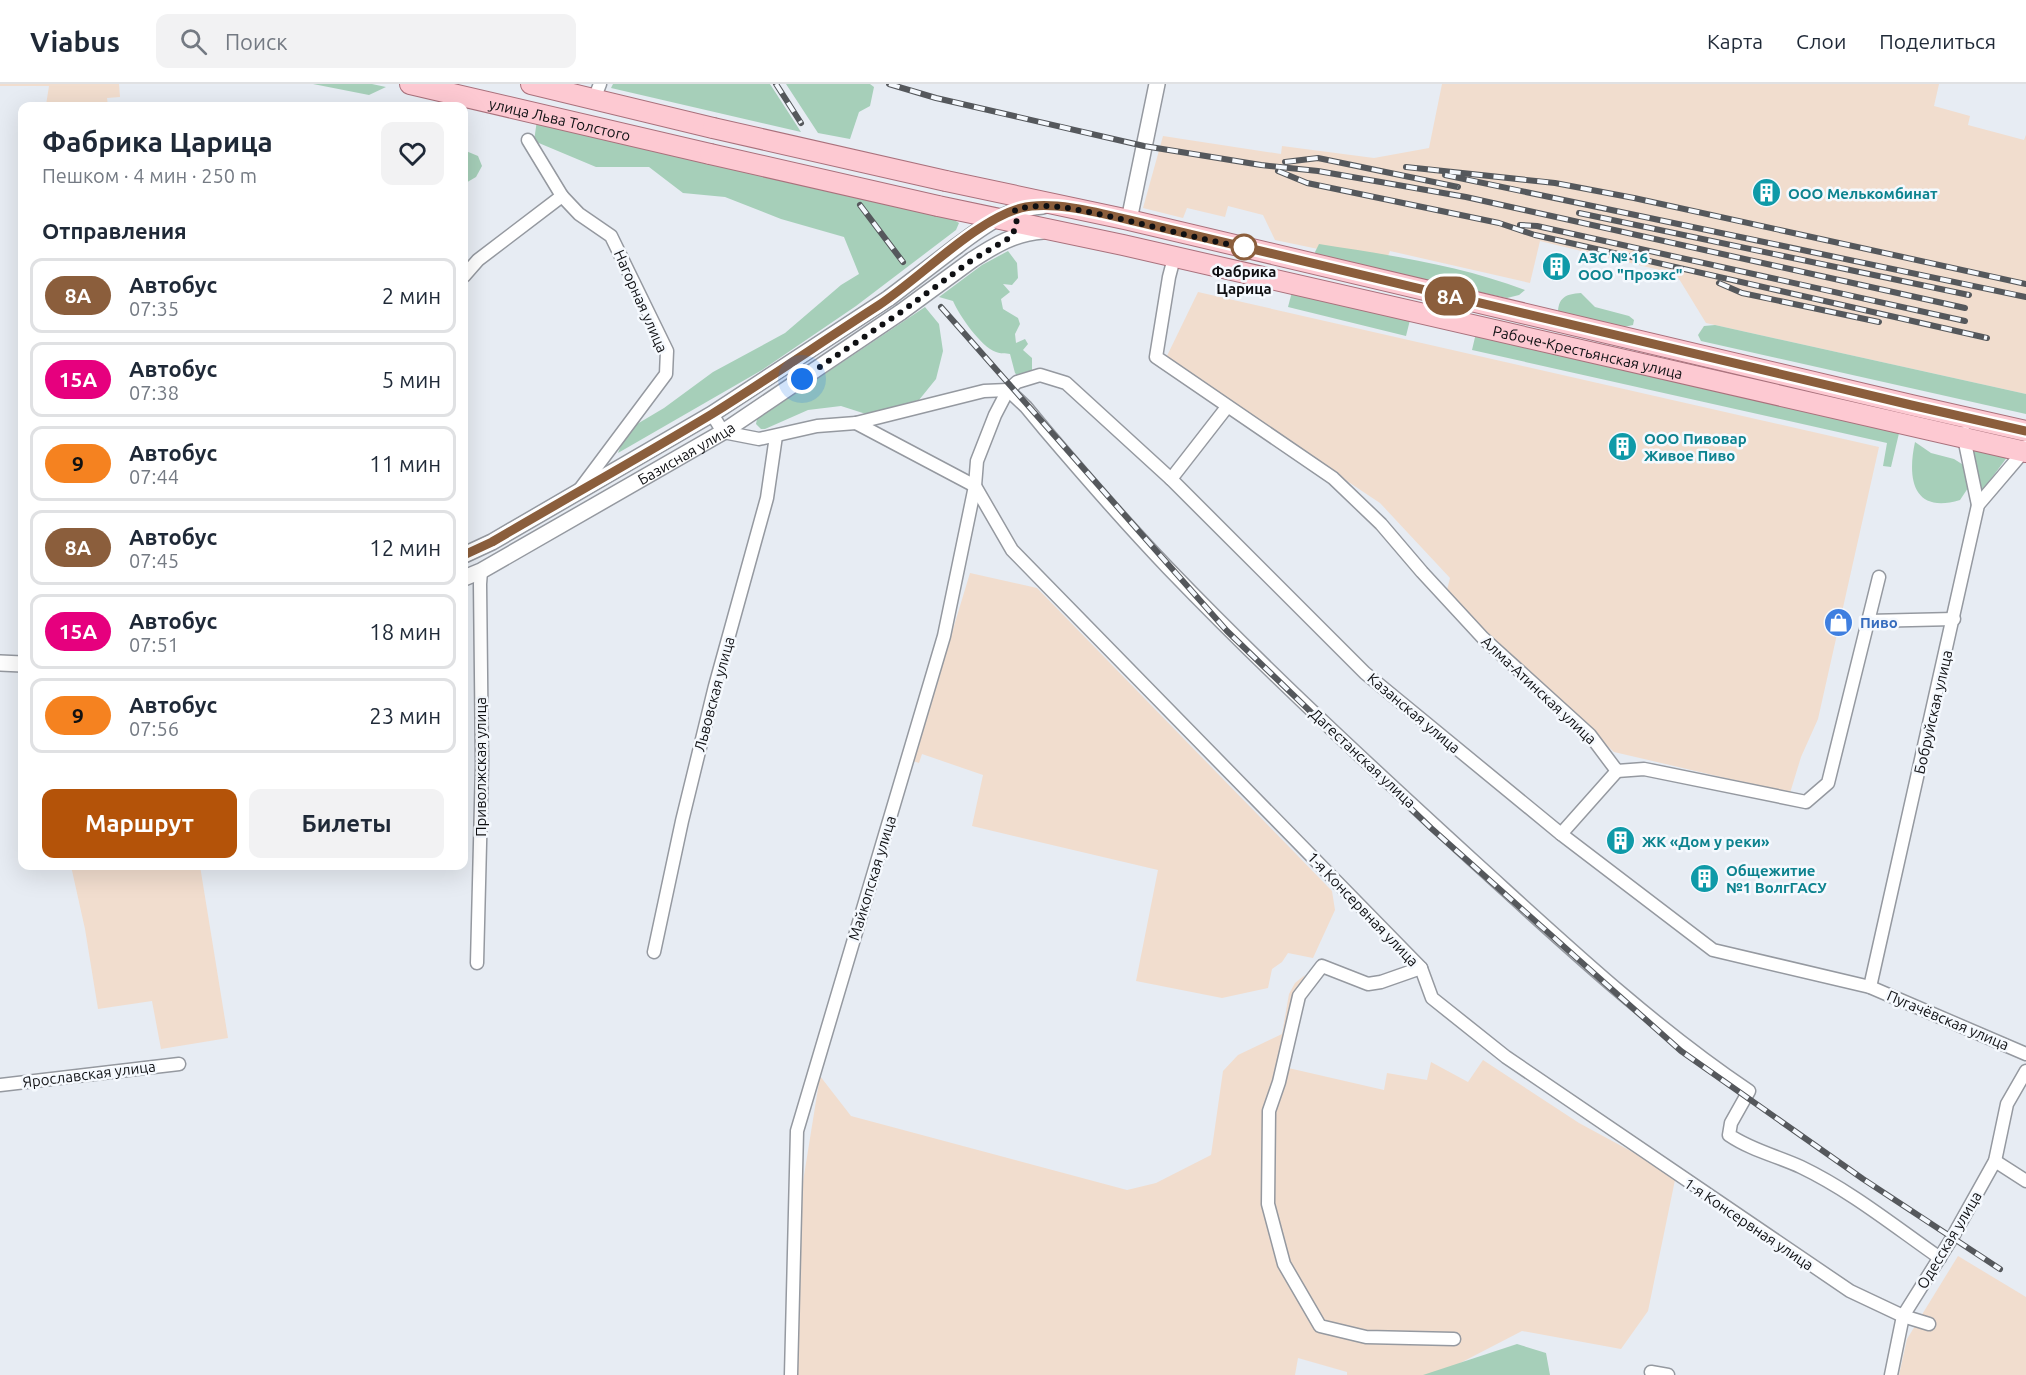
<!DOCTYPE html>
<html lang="ru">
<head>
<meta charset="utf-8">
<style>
  :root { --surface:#fff; --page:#f2f2f3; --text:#1f2937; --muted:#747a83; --line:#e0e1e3; --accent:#b45309 }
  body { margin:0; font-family:Ubuntu,sans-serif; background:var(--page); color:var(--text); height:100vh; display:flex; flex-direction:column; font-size:22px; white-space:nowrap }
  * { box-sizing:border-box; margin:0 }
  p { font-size:20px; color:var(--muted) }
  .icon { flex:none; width:33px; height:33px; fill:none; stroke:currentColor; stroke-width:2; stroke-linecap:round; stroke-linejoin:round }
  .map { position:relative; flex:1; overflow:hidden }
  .side { position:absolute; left:18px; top:18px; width:450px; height:768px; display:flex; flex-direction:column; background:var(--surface); border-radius:12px; box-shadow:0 6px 24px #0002 }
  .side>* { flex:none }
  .badge { padding:0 12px; border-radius:20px; font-size:21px; line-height:39px }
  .you { position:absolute; width:30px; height:30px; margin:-15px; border:4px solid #fff; border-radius:50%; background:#1a73e8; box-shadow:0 0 0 9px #1a73e833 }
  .map>.badge { position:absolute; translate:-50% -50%; box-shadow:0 0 0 3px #fff }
  h2 { padding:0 24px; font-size:22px; line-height:54px }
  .round { display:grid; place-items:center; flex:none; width:63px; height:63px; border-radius:12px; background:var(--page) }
  .headline { display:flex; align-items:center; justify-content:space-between; height:102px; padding:0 24px }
  h1 { font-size:28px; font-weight:700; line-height:45px }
  .button { display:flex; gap:12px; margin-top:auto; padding:12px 24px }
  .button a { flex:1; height:69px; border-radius:12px; background:var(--accent); color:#fff; font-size:24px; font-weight:700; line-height:69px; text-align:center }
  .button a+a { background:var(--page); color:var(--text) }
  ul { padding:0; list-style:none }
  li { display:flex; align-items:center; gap:18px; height:75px; margin:0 12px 9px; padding:0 12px; border:3px solid var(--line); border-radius:12px }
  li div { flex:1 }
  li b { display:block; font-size:22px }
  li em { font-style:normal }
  li .badge { min-width:66px; font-weight:700; text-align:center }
  header { display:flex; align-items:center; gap:36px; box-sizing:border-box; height:84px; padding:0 30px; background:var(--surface); border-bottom:2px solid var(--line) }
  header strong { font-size:28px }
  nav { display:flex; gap:33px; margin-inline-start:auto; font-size:21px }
  .search { width:420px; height:54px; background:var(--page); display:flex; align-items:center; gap:15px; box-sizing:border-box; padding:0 21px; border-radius:12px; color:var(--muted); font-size:22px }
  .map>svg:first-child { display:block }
</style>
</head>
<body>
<header>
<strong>Viabus</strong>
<div class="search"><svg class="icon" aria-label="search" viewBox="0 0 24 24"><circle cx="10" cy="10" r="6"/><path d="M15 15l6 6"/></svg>Поиск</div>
<nav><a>Карта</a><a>Слои</a><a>Поделиться</a></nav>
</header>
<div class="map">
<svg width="2026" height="1291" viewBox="0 0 2026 1291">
  <rect width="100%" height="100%" fill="#e7ecf3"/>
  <g fill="#f1ddce">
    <path d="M 0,0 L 119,0 L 120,13 L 107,14 L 108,22 L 55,22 L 46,21 L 49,2 L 0,2 Z"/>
    <path d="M 1442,0 L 1939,0 L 1934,22 L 1970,32 L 1968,41 L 2024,56 L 2026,51 L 2026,310 L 1706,239 L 1676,190 L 1540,157 L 1530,199 L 1390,167 L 1385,179 L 1275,156 L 1263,131 L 1228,122 L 1225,133 L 1187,124 L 1183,134 L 1143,124 L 1163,52 L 1281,70 L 1282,62 L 1374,74 L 1429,64 Z"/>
    <path d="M 1198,208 L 1879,363 L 1818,635 L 1801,673 L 1790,709 L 1614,668 L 1460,525 L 1446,510 L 1450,494 L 1380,419 L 1165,276 Z"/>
    <path d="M 970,489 L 1037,504 L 1332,807 L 1335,826 L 1313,874 L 1288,869 L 1282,878 L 1272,885 L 1268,904 L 1222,914 L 1136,897 L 1158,786 L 972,742 L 983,691 L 922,670 L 919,679 L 913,677 Z"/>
    <path d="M 71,782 L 200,782 L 228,954 L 161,965 L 152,917 L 98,925 L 85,845 Z"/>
    <path d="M 1305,891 L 1299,905 L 1284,983 L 1384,1006 L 1387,989 L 1427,996 L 1431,978 L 1468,998 L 1483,976 L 1579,1039 L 1651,1078 L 1675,1096 L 1648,1227 L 1621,1265 L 1522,1247 L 1437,1291 L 1347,1291 L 1347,1288 L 1298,1274 L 1295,1291 L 794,1291 L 802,1104 L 820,992 L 851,1032 L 1127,1106 L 1156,1099 L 1211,1071 L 1223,987 L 1238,971 L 1282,950 L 1289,910 L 1295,899 Z"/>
    <path d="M 1958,1172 L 2026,1213 L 2026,1291 L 1899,1291 L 1907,1255 Z"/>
  </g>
  <g fill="#a6cfb9">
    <path d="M 313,0 L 372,0 L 386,3 L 369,11 Z"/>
    <path d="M 613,0 L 770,0 L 801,48 L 611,4 Z"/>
    <path d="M 786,0 L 870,0 L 874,3 L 870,22 L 859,28 L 850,55 L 818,49 Z"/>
    <path d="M 537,36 L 951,134 L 959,139 L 956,146 L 856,222 L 762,286 L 618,369 L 627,346 L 664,324 L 713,288 L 785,249 L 841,201 L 859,190 L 844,153 L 781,135 L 725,113 L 683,109 L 649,83 L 596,83 L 534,57 Z"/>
    <path d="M 466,67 L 478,72 L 482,82 L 476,93 L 464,100 L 464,68 Z"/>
    <path d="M 1319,160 C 1389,171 1459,181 1525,206 L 1519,211 L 1507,214 L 1317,175 L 1315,168 Z"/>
    <path d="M 1008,167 L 1017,179 L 1018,194 L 1012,201 L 1003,200 L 1010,208 L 1001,215 L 1003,225 L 1018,234 L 1020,240 L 1015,250 L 1016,259 L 1025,255 L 1028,260 L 1023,266 L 1032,274 L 1032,288 L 1020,294 L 1015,289 L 1010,270 C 1006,269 1000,270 996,268 C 981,263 959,231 953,217 L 939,213 L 982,181 Z"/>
    <path d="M 1293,204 L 1411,232 L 1406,252 L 1288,223 Z"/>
    <path d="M 1581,209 L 1595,223 L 1629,232 L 1634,236 L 1633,241 L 1624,243 L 1558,230 C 1558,214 1565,210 1581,209 Z"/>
    <path d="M 925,223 L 939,240 L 943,267 L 936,295 L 919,316 L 866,330 L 841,322 L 808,326 L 765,345 L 761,345 L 756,340 L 757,335 Z"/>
    <path d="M 1715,241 L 2026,310 L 2026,330 L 1701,257 L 1698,251 L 1704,242 Z"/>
    <path d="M 1476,249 L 1900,345 L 1891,383 L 1883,382 L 1887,359 L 1472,266 Z"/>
    <path d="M 1915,358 L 1931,369 L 1954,375 L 1965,382 L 1968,404 L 1960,416 C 1913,430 1907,395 1915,358 Z"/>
    <path d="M 1972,363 L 2008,372 L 1982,407 Z"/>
    <path d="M 1517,1260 L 1546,1269 L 1550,1291 L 1423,1291 Z"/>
  </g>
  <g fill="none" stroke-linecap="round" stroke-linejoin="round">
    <defs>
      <g id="minor">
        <path d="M 594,15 L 600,0"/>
        <path d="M 528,56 L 562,112"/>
        <path d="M 1174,174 L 1169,193 L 1156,273 L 1333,394 L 1381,440 L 1422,488 L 1483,554 L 1590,651 L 1617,687 L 1644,685 L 1806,718 L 1828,699 L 1879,493"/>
        <path d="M 464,192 L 478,176 L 562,112 L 579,130 L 611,152 L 667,267 L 666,290 L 580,405"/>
        <path d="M 1008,306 L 1026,323 L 1045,346 C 1085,393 1125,439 1168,484 C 1267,587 1372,684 1477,780 C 1564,859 1651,941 1749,1007 L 1731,1039 L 1729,1051 C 1751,1066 1777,1072 1801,1083 C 1851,1107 1894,1142 1940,1174"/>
        <path d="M 712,330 L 723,348 L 759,355 L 817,342 L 856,339 L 984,307 L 1008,306"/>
        <path d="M 856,339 L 975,402 L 1012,466 L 1421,884 L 1432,914 L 1506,973 L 1850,1207 L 1903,1232 L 1929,1240"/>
        <path d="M 1965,349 L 1964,354 L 1978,421"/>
        <path d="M 1171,395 L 1227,323"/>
        <path d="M 1868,537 L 1954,535"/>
        <path d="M 1561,750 L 1617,687"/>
        <path d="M 654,868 L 682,737 L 715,602 L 767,414 L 776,352"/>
        <path d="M 477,879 L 482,680 L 480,500 L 481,487"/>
        <path d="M 1421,884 L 1381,898 L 1368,900 L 1322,882 L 1299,912 L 1279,998 L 1269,1027 L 1268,1120 L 1284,1180 L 1320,1242 L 1366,1253 L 1454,1255"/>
        <path d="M 1870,903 L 1978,421 L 2024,367 L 2025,363"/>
        <path d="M 0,1001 L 179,980"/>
        <path d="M 1995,1077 L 2026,1097"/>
        <path d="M 1651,1288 L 1668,1291"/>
        <path d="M 791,1291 L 797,1047 L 944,552 L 975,402 L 977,377 L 995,331 L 1008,306 L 1017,298 L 1040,291 L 1066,299 L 1171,395 L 1365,589 L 1561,750 L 1713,866 L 1870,903 L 2026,970"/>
        <path d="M 1891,1291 L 1903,1232 L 1952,1154 L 1995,1077 L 2007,1020 L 2026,987"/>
      </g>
      <g id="tertiary">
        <path d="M 1129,136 L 1157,0"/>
        <path d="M 957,162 C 986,140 1006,125 1043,122"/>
        <path d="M 972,176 C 995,161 1015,149 1043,147"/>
        <path d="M 464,471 L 492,458 L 712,330 L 889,214"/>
        <path id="s1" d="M 464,494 L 481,487 L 723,348 L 901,228"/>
        <path d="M 0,579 L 22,580"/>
      </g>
      <g id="primary">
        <path id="s2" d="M 410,0 L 710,70"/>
        <path d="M 531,0 L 713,44"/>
        <path d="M 946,97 L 1129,136 L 1911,321 L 2026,347"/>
        <path id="s3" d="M 938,122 L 1123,161 L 2026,368"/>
      </g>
    </defs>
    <use href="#minor" stroke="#9599a0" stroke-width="15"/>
    <use href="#tertiary" stroke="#9599a0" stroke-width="18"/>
    <use href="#primary" stroke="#a9717c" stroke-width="22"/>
    <use href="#minor" stroke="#fff" stroke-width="12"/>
    <use href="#tertiary" stroke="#fff" stroke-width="15"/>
    <use href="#primary" stroke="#fdc9d2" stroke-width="20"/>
    <defs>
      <g id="rail">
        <path d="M 776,0 L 801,39"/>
        <path d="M 889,0 L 936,14 L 1144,62 L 1261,81 L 1318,87 L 1466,113 L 1965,224"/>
        <path d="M 1285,78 L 1318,74 L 1458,103"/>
        <path d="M 1406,83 L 1555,99 L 1634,114 L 2026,200"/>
        <path d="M 1278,87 L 1307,99 L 1499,139 L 1535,151 L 1987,254"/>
        <path d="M 1445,91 L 2026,213"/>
        <path d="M 860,121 L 903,178"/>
        <path d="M 1579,129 L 1969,211"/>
        <path d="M 1520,141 L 1537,142 L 1965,237"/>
        <path d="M 1719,199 L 1742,209 L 1879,238"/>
        <path d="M 941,223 L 1227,547 L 1431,744 L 1681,967 L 1863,1095 L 2000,1185"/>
      </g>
    </defs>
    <use href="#rail" stroke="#55585c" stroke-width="6"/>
    <use href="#rail" stroke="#f5f9fe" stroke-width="4" stroke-dasharray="11" stroke-linecap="butt"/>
    <defs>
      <g id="tertiary-bridge">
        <path d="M 889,214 L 957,162"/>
        <path d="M 901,228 L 972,176"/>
      </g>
      <g id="primary-bridge">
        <path d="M 713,44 L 946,97"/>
        <path d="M 710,70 L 938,122"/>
      </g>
    </defs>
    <use href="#tertiary-bridge" stroke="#9599a0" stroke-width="18" stroke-linecap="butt"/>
    <use href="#primary-bridge" stroke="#a9717c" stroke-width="22" stroke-linecap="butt"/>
    <use href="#tertiary-bridge" stroke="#fff" stroke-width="15"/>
    <use href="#primary-bridge" stroke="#fdc9d2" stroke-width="20"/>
  </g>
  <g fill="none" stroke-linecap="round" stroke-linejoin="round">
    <defs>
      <path id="line" d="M 464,471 L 492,458 C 565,415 639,374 712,330 C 768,295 823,257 879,221 C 920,194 976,136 1021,124 C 1057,115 1114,133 1151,141 L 1911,321 L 2026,347"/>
    </defs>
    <use href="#line" stroke="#fff" stroke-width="14"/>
    <use href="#line" stroke="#8b5e3c" stroke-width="9"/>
    <path stroke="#0f1013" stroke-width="6" stroke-dasharray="0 10.8" d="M 802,295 L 901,228 L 972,176 L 1011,153 L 1017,141 L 1015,126 C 1045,117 1073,125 1103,131 C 1150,141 1197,155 1244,163"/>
  </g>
  <defs>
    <symbol id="building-disc" viewBox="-11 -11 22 22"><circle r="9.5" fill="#0f9aa8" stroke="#f5f9fe"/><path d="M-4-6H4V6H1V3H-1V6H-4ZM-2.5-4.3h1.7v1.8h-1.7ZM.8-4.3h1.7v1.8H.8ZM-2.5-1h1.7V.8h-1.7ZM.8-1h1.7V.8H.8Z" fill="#fff"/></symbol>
    <symbol id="shop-disc" viewBox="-11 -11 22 22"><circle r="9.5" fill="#3f7fe0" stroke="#f5f9fe"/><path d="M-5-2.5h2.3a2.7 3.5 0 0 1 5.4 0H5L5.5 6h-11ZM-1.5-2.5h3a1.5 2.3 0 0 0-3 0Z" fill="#fff"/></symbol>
  </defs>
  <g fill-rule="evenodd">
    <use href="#building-disc" x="1750" y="92" width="33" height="33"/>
    <use href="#building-disc" x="1540" y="166" width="33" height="33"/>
    <use href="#building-disc" x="1606" y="346" width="33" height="33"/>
    <use href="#shop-disc" x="1822" y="522" width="33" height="33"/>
    <use href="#building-disc" x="1604" y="740" width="33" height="33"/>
    <use href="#building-disc" x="1688" y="778" width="33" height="33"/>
  </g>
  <circle fill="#fff" stroke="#8b5e3c" stroke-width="3" cx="1244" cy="163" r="12"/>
  <g text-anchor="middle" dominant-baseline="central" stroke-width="5" stroke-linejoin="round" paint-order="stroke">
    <g font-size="15" fill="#0f1013" stroke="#f5f9fe">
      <text stroke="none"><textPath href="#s2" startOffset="154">улица Льва Толстого</textPath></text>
      <text transform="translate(641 217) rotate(66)">Нагорная улица</text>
      <text stroke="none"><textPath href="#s3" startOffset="666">Рабоче-Крестьянская улица</textPath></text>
      <text stroke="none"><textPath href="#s1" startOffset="255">Базисная улица</textPath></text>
      <text transform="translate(1539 606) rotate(43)">Алма-Атинская улица</text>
      <text transform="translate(714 610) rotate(-75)">Львовская улица</text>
      <text transform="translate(1933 628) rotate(-77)">Бобруйская улица</text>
      <text transform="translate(1414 629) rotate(40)">Казанская улица</text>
      <text transform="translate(1363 674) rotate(43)">Дагестанская улица</text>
      <text transform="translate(480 683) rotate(-90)">Приволжская улица</text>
      <text transform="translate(872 794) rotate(-73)">Майкопская улица</text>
      <text transform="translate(1363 825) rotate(46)">1-я Консервная улица</text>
      <text transform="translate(1948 936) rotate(23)">Пугачёвская улица</text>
      <text transform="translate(89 990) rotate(-7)">Ярославская улица</text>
      <text transform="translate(1749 1140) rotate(34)">1-я Консервная улица</text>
      <text transform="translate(1949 1156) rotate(-59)">Одесская улица</text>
    </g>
    <g font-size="15" font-weight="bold" fill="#0d838f" stroke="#f5f9fe" text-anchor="start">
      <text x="1788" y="109">ООО Мелькомбинат</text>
      <text x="1578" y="173">АЗС № 16<tspan x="1578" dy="17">ООО "Проэкс"</tspan></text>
      <text x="1644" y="354">ООО Пивовар<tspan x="1644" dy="17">Живое Пиво</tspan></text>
      <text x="1642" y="757">ЖК «Дом у реки»</text>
      <text x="1726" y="786">Общежитие<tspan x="1726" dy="17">№1 ВолгГАСУ</tspan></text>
    </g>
    <g font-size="15" font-weight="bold" fill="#0f1013" stroke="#f5f9fe">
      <text x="1244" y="187">Фабрика<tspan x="1244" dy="17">Царица</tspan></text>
    </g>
    <g font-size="15" font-weight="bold" fill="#366cbe" stroke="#f5f9fe" text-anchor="start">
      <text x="1860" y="538">Пиво</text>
    </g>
  </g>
</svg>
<div class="you" style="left:802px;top:295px"></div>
<b class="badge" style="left:1450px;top:212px;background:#8b5e3c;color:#fff">8А</b>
<section class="side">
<div class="headline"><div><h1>Фабрика Царица</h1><p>Пешком · 4 мин · 250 m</p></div><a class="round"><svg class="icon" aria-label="heart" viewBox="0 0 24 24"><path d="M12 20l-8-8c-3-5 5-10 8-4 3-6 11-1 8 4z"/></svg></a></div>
<h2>Отправления</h2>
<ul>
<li><span class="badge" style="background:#8b5e3c;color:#fff">8А</span><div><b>Автобус</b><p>07:35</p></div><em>2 мин</em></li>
<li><span class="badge" style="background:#e6007e;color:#fff">15А</span><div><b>Автобус</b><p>07:38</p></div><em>5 мин</em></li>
<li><span class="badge" style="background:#f58220;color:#111">9</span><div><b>Автобус</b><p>07:44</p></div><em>11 мин</em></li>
<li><span class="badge" style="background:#8b5e3c;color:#fff">8А</span><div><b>Автобус</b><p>07:45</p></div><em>12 мин</em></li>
<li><span class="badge" style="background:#e6007e;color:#fff">15А</span><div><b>Автобус</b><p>07:51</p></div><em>18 мин</em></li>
<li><span class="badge" style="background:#f58220;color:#111">9</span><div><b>Автобус</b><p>07:56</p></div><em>23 мин</em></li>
</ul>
<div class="button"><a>Маршрут</a><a>Билеты</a></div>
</section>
</div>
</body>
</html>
